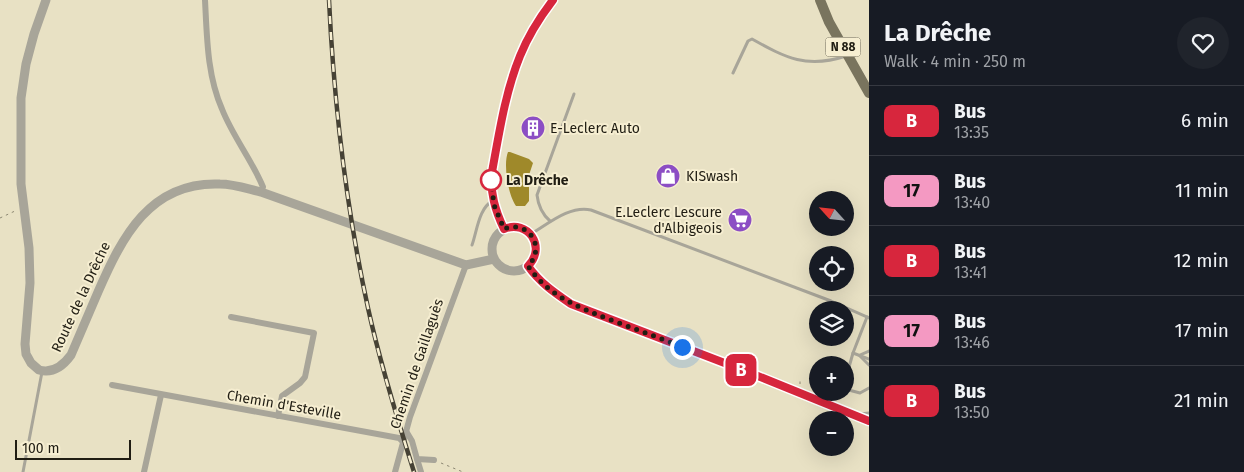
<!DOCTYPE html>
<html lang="en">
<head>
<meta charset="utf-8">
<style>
  :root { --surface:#171b24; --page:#20242c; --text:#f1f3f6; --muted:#9ea1a6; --line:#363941 }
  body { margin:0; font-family:"Fira Sans",sans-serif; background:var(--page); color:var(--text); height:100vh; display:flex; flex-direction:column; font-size:19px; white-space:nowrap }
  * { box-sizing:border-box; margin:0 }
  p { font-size:16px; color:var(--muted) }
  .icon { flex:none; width:28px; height:28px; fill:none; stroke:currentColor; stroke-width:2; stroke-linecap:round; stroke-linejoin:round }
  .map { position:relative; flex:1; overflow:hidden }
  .panel { display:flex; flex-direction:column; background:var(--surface); width:375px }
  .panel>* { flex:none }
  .badge { padding:0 10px; border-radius:8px; font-size:18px; line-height:32px }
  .needle { width:32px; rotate:297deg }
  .fabs { position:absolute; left:809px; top:191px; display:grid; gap:10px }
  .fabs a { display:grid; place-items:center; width:45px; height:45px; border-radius:50%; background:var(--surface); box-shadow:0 5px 20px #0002; font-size:25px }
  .scale { position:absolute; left:15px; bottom:12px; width:116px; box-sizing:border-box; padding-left:5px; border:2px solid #201d13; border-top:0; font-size:14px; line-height:18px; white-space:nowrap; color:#201d13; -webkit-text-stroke:4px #f6eed1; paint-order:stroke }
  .you { position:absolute; width:25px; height:25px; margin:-12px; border:4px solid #fff; border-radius:50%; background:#1a73e8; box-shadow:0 0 0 8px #1a73e833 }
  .map>.badge { position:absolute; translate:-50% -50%; box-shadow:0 0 0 2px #fff }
  .round { display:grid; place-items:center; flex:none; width:52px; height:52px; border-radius:26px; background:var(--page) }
  .head { display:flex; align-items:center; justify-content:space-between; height:85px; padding:0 15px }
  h1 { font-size:24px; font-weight:700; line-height:38px }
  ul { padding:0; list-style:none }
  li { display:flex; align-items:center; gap:15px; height:70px; padding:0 15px; border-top:1px solid var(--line) }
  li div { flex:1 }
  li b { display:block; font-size:19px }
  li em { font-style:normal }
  li .badge { min-width:55px; font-weight:700; text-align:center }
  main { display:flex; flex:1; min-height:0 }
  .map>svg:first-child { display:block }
</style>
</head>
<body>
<main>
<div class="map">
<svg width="869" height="472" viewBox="0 0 869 472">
  <rect width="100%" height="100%" fill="#e8e1c4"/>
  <path fill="#9f892a" d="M 508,152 L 510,152 L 529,159 L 533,163 L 529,175 L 529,201 L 525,206 L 516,206 C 508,195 503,164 508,152 Z"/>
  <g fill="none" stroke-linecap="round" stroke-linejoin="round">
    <g stroke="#8e8974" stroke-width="1" stroke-dasharray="2.5 4" stroke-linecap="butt">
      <path d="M 0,218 L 15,211"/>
      <path d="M 800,384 L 800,379"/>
      <path d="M 441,463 L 463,472"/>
    </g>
    <g stroke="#a8a599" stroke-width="3">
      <path d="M 733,73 L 748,41 L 752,39 C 786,58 807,69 846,56"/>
      <path d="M 550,221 C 542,214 538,204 537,195 L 574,94"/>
      <path d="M 531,234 C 548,224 570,205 591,210 L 831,301 L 869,318"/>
      <path d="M 472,245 C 477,231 479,207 493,201"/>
      <path d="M 867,317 L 853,353 L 869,359"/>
      <path d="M 860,355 L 869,351"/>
      <path d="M 860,356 L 869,365"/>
      <path d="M 845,381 L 853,353"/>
      <path d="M 845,389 L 860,393 L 869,388"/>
      <path d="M 860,414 L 869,413"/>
      <path d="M 23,472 L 42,372"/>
    </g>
    <g stroke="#a8a599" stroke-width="6">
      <path d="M 205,0 C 207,37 207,75 222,109 C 233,137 252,160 263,187 L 261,192"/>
      <path d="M 504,229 C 497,215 491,201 491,185 C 491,170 495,155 498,140 C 509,84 519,47 553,0"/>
      <path d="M 231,317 L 314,333 L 305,377 L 300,383 L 282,396 L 278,416"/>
      <path d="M 112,385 L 399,438 L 402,441"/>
      <path d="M 406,431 L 412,441 L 417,459 L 434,460"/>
      <path d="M 417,459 L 421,472"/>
      <path d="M 144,472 L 161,395"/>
      <path d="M 395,472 L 410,417 L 466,265"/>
    </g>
    <g stroke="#a8a599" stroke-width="9">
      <path d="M 46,0 L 34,34 L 26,64 L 21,98 L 21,184 L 29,248 L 30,283 L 25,344 L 26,354 L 31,363 L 39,370 C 53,374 63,366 71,355 C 80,334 89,313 98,292 C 122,237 150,181 220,184 C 234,184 248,189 261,192 L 466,265 L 494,259"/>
      <circle cx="514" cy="249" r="22"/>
      <path d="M 528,266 C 540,283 555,293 571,305 L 748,372 L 869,421"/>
    </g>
    <path stroke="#79745e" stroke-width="10" d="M 820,0 L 829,22 L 869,93"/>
    <defs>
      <path id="rail" d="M 329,0 C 334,104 346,207 368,308 C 380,363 397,418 414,472"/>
    </defs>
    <use href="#rail" stroke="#464235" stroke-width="4.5"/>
    <use href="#rail" stroke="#f6eed1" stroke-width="2.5" stroke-dasharray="8" stroke-linecap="butt"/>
  </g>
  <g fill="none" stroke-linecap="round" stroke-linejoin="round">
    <defs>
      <path id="line" d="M 553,0 C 540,17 528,36 520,56 C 505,93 499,134 492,172 C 490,193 495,210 504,229 C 528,219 547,247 528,266 C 540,283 555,293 571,304 L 748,372 L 869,421"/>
    </defs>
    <use href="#line" stroke="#fff" stroke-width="11"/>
    <use href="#line" stroke="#d7263d" stroke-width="8"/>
    <path stroke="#201d13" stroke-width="5" stroke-dasharray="0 9" d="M 491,180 L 494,205 L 504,229 C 528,219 547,247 528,266 C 550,298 581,308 616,322 C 638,330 660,338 682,347"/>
  </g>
  <defs>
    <symbol id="building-disc" viewBox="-11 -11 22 22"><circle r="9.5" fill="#8c4ec4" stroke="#f6eed1"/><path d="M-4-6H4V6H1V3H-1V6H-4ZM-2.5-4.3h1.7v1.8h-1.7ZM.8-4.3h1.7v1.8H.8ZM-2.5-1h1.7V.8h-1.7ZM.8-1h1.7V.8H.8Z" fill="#fff"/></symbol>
    <symbol id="shop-disc" viewBox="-11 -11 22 22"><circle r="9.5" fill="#8c4ec4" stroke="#f6eed1"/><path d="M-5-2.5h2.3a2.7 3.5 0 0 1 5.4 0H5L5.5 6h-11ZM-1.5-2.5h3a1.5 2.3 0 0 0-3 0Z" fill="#fff"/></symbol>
    <symbol id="supermarket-disc" viewBox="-11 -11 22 22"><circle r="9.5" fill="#8c4ec4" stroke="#f6eed1"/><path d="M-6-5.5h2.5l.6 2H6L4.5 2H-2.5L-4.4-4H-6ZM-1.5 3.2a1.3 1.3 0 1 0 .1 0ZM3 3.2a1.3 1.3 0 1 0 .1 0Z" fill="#fff"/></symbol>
  </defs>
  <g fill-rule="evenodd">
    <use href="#building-disc" x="519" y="114" width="28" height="28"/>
    <use href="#shop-disc" x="654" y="162" width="28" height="28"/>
    <use href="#supermarket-disc" x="726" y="206" width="28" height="28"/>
  </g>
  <circle fill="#fff" stroke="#d7263d" stroke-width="2.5" cx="491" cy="180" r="10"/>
  <g text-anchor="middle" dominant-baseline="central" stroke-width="4" stroke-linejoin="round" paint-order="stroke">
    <rect fill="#f6eed1" stroke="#605c4c" stroke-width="1" x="825.5" y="37.5" width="35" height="19" rx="4"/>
    <g font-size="12" font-weight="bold" fill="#201d13">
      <text x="843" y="47">N 88</text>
    </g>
    <g font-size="14" fill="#201d13" stroke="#f6eed1" text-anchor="start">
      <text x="550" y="128">E-Leclerc Auto</text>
      <text x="686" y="176">KISwash</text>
      <text x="722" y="212" text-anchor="end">E.Leclerc Lescure<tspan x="722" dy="16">d'Albigeois</tspan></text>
    </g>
    <g font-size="14" font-weight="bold" fill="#201d13" stroke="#f6eed1" text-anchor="start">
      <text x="506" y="180">La Drêche</text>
    </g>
    <g font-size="14" fill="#201d13" stroke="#f6eed1">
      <text transform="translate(81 297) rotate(-65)">Route de la Drêche</text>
      <text transform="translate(417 364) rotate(-71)">Chemin de Gaillaguès</text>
      <text transform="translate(284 405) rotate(10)">Chemin d'Esteville</text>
    </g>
  </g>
</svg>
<div class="fabs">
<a><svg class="needle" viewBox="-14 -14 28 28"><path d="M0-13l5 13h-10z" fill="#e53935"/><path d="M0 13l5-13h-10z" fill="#9ea1a6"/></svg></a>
<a><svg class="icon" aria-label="locate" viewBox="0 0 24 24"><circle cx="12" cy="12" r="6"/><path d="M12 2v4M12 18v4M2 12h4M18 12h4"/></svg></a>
<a><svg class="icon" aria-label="layers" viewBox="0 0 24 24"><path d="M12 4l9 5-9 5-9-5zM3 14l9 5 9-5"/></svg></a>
<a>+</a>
<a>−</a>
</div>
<div class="scale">100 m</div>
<div class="you" style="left:682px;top:347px"></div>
<b class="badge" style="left:741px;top:370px;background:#d7263d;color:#fff">B</b>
</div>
<section class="panel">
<div class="head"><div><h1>La Drêche</h1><p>Walk · 4 min · 250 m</p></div><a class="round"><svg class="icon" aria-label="heart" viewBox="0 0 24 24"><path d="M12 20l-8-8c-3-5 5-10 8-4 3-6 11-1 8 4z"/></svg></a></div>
<ul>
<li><span class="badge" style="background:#d7263d;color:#fff">B</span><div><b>Bus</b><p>13:35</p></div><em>6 min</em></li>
<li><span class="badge" style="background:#f499c2;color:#111">17</span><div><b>Bus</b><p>13:40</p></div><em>11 min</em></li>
<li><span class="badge" style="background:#d7263d;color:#fff">B</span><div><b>Bus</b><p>13:41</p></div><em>12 min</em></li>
<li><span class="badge" style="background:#f499c2;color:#111">17</span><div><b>Bus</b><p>13:46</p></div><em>17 min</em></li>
<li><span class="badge" style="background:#d7263d;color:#fff">B</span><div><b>Bus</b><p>13:50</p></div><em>21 min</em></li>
</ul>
</section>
</main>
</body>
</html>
